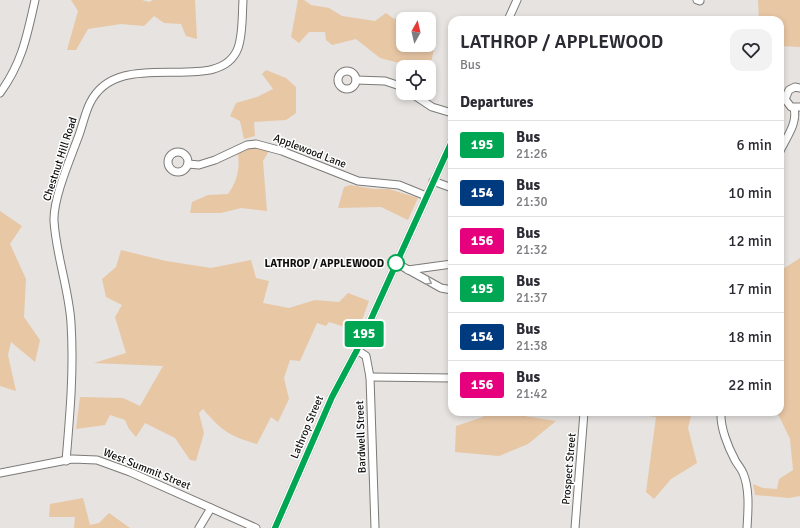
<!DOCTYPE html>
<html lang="en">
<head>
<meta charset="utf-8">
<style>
  :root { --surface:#fff; --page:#f2f2f3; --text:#2b2b33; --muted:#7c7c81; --line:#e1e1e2 }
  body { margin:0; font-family:Signika,sans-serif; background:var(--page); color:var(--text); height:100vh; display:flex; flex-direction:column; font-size:15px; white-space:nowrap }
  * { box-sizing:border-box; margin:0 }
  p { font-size:13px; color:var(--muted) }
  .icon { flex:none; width:22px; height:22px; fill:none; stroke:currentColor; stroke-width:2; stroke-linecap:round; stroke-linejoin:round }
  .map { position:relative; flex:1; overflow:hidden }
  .details { position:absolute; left:448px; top:16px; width:336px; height:400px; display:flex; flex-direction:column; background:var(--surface); border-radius:12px; box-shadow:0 2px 6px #0003 }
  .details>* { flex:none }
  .badge { padding:0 8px; border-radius:3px; font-size:14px; line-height:26px }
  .needle { width:26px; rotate:8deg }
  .controls { position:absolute; left:396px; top:12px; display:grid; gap:8px }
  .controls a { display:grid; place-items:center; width:40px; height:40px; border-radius:8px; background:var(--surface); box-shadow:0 2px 6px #0003; font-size:20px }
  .map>.badge { position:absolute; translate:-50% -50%; box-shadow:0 0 0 2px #fff }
  h2 { padding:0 12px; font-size:15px; line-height:36px }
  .round { display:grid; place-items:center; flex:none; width:42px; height:42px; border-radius:12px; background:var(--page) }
  .headline { display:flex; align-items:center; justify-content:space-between; height:68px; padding:0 12px }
  h1 { font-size:19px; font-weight:600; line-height:30px }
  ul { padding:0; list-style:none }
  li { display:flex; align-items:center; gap:12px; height:48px; padding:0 12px; border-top:1px solid var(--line) }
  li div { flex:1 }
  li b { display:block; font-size:15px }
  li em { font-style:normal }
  li .badge { min-width:44px; font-weight:700; text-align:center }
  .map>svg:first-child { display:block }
</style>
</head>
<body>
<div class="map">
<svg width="800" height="528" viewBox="0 0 800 528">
  <rect width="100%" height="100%" fill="#e6e3e1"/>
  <g fill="#e8c7a5">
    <path d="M 68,0 L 142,0 L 149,2 L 153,0 L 195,0 L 197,39 L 186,36 L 181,24 L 164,23 L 154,16 L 144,26 L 121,24 L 88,29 L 76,50 L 67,50 L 78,11 L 71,0 Z"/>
    <path d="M 298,0 L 304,0 L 311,5 L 329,8 L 342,16 L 375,21 L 386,13 L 394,19 L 403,15 L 423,18 L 403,19 L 403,45 L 429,45 L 429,40 L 435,41 L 432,59 L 426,67 L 406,67 L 403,64 L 380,58 L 356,39 L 332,45 L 326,40 L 325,32 L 309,32 L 299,43 L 291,37 Z"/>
    <path d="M 758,0 L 800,0 L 800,47 L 780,46 L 780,20 L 759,20 Z"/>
    <path d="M 266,70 L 286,78 L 296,87 L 296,113 L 286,120 L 254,122 L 255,136 L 244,139 L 240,121 L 230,116 L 236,103 L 257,97 L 273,89 L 262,74 Z"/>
    <path d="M 253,147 L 269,151 L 263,161 L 267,211 L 241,208 L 221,213 L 190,213 L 192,202 L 208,195 L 228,194 C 237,182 240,169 238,154 Z"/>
    <path d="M 350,185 L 374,189 L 389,189 L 418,198 L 408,220 L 381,207 L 338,208 L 344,187 Z"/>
    <path d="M 0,211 L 22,226 L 10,244 L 26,279 L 24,317 L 40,340 L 35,362 L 11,342 L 8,355 L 16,391 L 0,386 Z"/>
    <path d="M 121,250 L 166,261 L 211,268 L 251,260 L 256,278 L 269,281 L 263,303 L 289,308 L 315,300 L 339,302 L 348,293 L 369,301 L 358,331 L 329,322 L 326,326 L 317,323 L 300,361 L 290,360 L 284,378 L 289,399 L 278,422 L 271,417 L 257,444 C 229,436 222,431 203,409 L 199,413 L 204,433 L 196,461 L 190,460 L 175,438 L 145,423 L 136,437 L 129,429 L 125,420 L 110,415 L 105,425 L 76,429 L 80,397 L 123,398 L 140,406 L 163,366 L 94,363 L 126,353 L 115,317 L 122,305 L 106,297 L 102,279 L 116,267 Z"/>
    <path d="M 800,258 L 800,496 L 789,498 L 755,495 L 753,484 L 763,488 L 777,489 L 779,479 L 793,470 L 790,439 L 777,412 L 780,412 L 780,271 Z"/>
    <path d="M 485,412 L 512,412 L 518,415 L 556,421 L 528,444 L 499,456 L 455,452 L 456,426 L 483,417 Z"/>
    <path d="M 625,412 L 692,412 L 688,428 L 697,463 L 671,479 L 654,499 L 646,492 L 656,417 Z"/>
    <path d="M 83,498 L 90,525 L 99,523 L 109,513 L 130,528 L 74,528 L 75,517 L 49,517 L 50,504 Z"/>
  </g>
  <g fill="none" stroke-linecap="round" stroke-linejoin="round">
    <defs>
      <g id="minor">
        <path d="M 697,0 L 700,1"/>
        <path d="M 508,20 L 517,0"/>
        <circle cx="347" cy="80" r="9"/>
        <path d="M 356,80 L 385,81 L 403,87"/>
        <path d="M 800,88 L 795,87 L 789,90 L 785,99 L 791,107 L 800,107"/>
        <path d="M 0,93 C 22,63 27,36 35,0"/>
        <path d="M 411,93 L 432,107 L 452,113"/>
        <path d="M 780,151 C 786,138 798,123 794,108"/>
        <circle cx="178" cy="162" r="10"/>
        <path d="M 188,164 L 199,165 L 215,160 L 247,145 L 256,144 L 282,151 L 358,181 L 399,185 L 426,196"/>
        <path d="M 433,181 L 452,188"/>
        <path d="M 396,263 L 441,288 L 452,290"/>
        <path d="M 408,270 L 452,264"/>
        <path d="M 357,350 L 366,356 L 370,377 L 375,528"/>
        <path d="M 370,377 L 452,378"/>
        <path d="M 721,412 C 720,427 728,447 735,460 C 737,464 741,468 743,473 C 750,489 748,511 747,528"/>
        <path d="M 66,461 C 70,414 74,369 71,323 C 69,289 56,255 54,221 C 53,198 71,157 79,135 C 83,124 85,113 90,103 C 119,43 219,99 238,48 C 243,34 242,15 243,0"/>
        <path d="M 0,473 L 72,459 L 97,460 L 130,472 L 256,528"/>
        <path d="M 199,528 L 211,508"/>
        <path d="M 275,528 L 332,397 L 357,350 L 452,141"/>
        <path d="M 575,528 L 584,412"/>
      </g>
    </defs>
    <use href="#minor" stroke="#7c7a77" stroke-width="9"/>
    <use href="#minor" stroke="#fff" stroke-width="7"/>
  </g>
  <defs><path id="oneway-chevron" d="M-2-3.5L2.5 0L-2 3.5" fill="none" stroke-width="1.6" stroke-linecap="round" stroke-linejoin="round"/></defs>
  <use stroke="#9f9f9f" href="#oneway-chevron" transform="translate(429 282) rotate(28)"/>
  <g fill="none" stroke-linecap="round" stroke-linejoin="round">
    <defs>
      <path id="line" d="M 275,528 L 332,397 L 357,350 L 452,141"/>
    </defs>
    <use href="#line" stroke="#fff" stroke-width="9"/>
    <use href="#line" stroke="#00a651" stroke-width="6"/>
  </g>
  <circle fill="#fff" stroke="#00a651" stroke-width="2" cx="396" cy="263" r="8"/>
  <g text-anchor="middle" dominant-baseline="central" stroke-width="3" stroke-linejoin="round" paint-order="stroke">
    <g font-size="11" fill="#10100f" stroke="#fff">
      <text transform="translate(310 151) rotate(21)">Applewood Lane</text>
      <text transform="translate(60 159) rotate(-72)">Chestnut Hill Road</text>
      <text transform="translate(307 427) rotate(-67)">Lathrop Street</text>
      <text transform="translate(361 437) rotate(-92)">Bardwell Street</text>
      <text transform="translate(147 469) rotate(22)">West Summit Street</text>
      <text transform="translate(569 469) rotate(-85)">Prospect Street</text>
    </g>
    <g font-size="11" font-weight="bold" fill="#10100f" stroke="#fff" text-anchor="end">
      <text x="384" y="263">LATHROP / APPLEWOOD</text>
    </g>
  </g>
</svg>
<div class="controls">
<a><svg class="needle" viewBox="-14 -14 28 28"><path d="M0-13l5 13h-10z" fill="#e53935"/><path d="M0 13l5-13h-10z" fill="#7c7c81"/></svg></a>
<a><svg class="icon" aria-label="locate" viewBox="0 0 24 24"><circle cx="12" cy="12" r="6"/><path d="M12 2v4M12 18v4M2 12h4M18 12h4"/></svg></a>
</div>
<b class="badge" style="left:364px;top:334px;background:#00a651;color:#fff">195</b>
<section class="details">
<div class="headline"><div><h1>LATHROP / APPLEWOOD</h1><p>Bus</p></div><a class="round"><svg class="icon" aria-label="heart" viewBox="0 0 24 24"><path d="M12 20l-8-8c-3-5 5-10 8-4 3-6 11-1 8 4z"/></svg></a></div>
<h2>Departures</h2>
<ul>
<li><span class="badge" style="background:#00a651;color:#fff">195</span><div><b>Bus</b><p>21:26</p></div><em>6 min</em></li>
<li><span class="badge" style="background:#003b80;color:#fff">154</span><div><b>Bus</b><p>21:30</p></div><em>10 min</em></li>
<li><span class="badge" style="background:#e6007e;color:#fff">156</span><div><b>Bus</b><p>21:32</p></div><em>12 min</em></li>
<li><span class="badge" style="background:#00a651;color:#fff">195</span><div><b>Bus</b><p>21:37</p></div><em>17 min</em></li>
<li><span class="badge" style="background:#003b80;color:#fff">154</span><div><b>Bus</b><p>21:38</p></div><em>18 min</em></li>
<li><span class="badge" style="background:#e6007e;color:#fff">156</span><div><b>Bus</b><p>21:42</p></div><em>22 min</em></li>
</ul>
</section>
</div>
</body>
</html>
